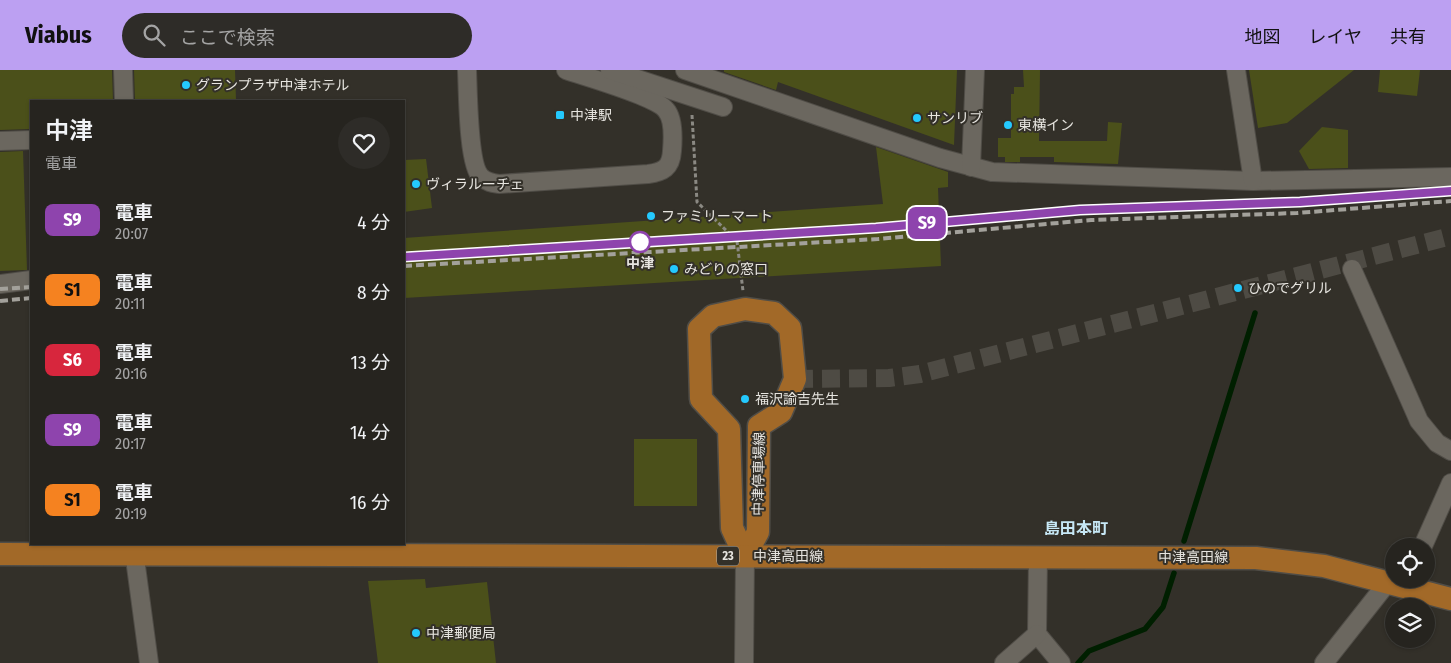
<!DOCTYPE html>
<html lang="ja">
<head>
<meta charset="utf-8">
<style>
  :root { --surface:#26241f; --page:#2e2c28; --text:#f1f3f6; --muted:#a4a4a4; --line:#42413d; --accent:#bca0f2 }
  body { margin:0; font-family:"Fira Sans Condensed","Noto Sans JP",sans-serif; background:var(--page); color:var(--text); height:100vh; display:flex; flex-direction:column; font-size:19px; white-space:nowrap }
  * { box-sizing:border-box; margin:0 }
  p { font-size:16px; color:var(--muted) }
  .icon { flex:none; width:28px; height:28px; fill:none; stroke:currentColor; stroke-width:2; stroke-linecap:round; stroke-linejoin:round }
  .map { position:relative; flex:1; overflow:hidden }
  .side { position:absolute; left:30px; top:30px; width:375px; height:445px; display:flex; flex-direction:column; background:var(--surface); border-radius:0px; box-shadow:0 1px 4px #0004,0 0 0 1px var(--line) }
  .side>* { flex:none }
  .badge { padding:0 10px; border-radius:8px; font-size:18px; line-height:32px }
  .buttons { position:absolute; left:1385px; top:468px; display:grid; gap:10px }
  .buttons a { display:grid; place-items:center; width:50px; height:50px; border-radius:50%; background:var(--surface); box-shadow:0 1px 4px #0004,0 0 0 1px var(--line); font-size:25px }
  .map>.badge { position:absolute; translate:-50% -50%; box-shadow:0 0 0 2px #fff }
  .round { display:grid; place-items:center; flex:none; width:52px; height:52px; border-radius:26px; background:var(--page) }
  .head { display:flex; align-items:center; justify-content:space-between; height:85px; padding:0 15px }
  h1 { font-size:24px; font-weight:600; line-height:38px }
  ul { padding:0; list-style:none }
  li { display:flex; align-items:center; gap:15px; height:70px; padding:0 15px }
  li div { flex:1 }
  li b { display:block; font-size:19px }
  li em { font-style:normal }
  li .badge { min-width:55px; font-weight:700; text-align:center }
  header { display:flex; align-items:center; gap:30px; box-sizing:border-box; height:70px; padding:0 25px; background:var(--accent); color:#111 }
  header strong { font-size:24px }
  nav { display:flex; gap:28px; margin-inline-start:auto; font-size:18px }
  .search { width:350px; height:45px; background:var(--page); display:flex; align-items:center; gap:12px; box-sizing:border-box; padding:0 18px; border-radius:28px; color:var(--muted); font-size:19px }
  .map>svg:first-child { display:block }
</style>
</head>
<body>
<header>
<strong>Viabus</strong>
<div class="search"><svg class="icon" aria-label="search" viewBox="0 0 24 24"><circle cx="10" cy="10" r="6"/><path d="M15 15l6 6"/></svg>ここで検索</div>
<nav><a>地図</a><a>レイヤ</a><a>共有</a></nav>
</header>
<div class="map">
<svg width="1451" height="593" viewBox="0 0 1451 593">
  <rect width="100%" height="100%" fill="#333029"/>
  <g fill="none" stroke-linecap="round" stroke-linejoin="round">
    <g stroke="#001f00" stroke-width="5.5">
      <path d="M 1184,471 L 1255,243"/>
      <path d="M 1078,593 L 1089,581 L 1145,559 L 1163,537 L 1174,503"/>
    </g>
  </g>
  <g fill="#4b501a">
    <path d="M 0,0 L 112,0 L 113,31 L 31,31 L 31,59 L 0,60 Z"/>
    <path d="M 134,0 L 235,0 L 236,30 L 135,31 Z"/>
    <path d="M 724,0 L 957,0 L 954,75 L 778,12 L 776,20 L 724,2 Z"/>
    <path d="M 1023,0 L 1040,0 L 1039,71 L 1107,71 L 1108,52 L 1122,53 L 1118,94 L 1054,92 L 1054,87 L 1020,87 L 1020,92 L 1005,92 L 1005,87 L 998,87 L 998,68 L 1011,68 L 1011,24 L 1014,24 L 1014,17 L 1024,17 Z"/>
    <path d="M 1249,0 L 1354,0 L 1287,53 L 1258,58 Z"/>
    <path d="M 1380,0 L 1420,0 L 1417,26 L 1378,22 Z"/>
    <path d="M 1322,57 L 1348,60 L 1348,98 L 1309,99 L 1299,81 Z"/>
    <path d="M 876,77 L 948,102 L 948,117 L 938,118 L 941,196 L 404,228 L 404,168 L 883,134 Z"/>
    <path d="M 23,81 L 27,200 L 0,201 L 0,82 Z"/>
    <path d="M 426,89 L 432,138 L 404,142 L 404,90 Z"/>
    <rect x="634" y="369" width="63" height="67"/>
    <path d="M 425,509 L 426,518 L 487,512 L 496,593 L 378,593 L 368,511 Z"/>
  </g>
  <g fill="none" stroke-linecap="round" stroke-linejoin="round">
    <path stroke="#4e4b44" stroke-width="18" stroke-dasharray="18 9" stroke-linecap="butt" d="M 795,309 L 889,308 L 920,304 L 1451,166"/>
    <defs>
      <g id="minor">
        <path d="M 123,0 L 124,31"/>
        <path d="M 467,0 C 468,21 468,95 481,107 C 486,112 493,113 499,114 L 648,104 C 663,102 671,98 672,81 C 673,69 674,49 666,40 C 655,26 586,7 566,0"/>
        <path d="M 610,0 L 723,37"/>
        <path d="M 685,0 L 940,88 L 992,102 L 1253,111 L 1451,107"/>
        <path d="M 1236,0 L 1253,111"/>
        <path d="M 0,71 L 31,70"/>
        <path d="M 971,97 L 975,0"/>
        <path d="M 1352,199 L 1419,351 L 1437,373 L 1451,381"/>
        <path d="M 0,214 L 31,210"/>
        <path d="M 133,474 L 149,593"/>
        <path d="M 1423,476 L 1451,413"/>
        <path d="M 1038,487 L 1037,564 L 1061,593"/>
        <path d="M 744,593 L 745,486"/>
        <path d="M 1004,593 L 1037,564"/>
        <path d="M 1324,593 L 1388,512"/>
      </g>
      <g id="major">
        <path d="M 745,239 L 774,243 L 790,258 L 795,309 L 781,342 L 759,356 L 758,462 L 745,486 L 732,458 L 729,359 L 701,329 L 699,259 L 713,246 Z"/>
        <path d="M 0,484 L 1256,488 L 1324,496 L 1451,529"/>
      </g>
    </defs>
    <use href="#minor" stroke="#504d47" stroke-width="20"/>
    <use href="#major" stroke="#504d47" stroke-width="25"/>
    <path stroke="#8b8983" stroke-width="3" stroke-dasharray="4 2.5" stroke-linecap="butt" d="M 692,45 L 697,132 L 737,171 L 743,221"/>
    <use href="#minor" stroke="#6b675f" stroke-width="18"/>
    <use href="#major" stroke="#a26928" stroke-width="22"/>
    <g stroke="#a3a19b" stroke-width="4" stroke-dasharray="8 4" stroke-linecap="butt">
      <path d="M 404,187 L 876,158 L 1080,140 L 1300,132 L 1451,121"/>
      <path d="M 404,196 L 878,169 L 1091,150 L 1297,143 L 1451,131"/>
      <path d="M 0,219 L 31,217"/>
      <path d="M 0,231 L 31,228"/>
    </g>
  </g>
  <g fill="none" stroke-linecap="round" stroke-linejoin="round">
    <defs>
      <path id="line" d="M 404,187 L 876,158 L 1080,140 L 1300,132 L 1451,121"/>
    </defs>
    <use href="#line" stroke="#fff" stroke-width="11"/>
    <use href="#line" stroke="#8e44ad" stroke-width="8"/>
  </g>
  <g fill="#24c9fe" stroke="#333029" stroke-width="2">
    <circle cx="186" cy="15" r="5"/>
    <rect x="555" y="40" width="10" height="10" rx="2.5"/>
    <circle cx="917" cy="48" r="5"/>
    <circle cx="1008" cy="55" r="5"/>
    <circle cx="416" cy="114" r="5"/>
    <circle cx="651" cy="146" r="5"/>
    <circle cx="674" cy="199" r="5"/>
    <circle cx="1238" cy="218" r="5"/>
    <circle cx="745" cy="329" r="5"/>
    <circle cx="416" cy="563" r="5"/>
  </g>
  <circle fill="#fff" stroke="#8e44ad" stroke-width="2.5" cx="640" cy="172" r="10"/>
  <g text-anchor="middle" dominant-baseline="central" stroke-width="4" stroke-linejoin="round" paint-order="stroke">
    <rect fill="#333029" stroke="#b1afa9" stroke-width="1" x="717" y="476.5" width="22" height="19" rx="4"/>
    <g font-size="12" font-weight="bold" fill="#e7e5e0">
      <text x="728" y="486">23</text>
    </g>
    <g font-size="14" fill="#e7e5e0" stroke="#333029" text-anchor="start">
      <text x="196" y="15">グランプラザ中津ホテル</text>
      <text x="570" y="45">中津駅</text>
      <text x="927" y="48">サンリブ</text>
      <text x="1018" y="55">東横イン</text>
      <text x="426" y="114">ヴィラルーチェ</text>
      <text x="661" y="146">ファミリーマート</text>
      <text x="684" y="199">みどりの窓口</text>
      <text x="1248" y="218">ひのでグリル</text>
      <text x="755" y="329">福沢諭吉先生</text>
      <text x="426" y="563">中津郵便局</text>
    </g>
    <g font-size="14" font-weight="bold" fill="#e7e5e0" stroke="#333029">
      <text x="640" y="193">中津</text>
    </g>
    <g font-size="14" fill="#e7e5e0" stroke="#333029">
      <text transform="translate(759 404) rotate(-89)">中津停車場線</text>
      <text x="788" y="486">中津高田線</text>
      <text x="1193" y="487">中津高田線</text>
    </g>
    <g font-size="16" font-weight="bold" fill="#c7e8f6" stroke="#333029">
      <text x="1076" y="458">島田本町</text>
    </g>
  </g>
</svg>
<div class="buttons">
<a><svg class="icon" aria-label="locate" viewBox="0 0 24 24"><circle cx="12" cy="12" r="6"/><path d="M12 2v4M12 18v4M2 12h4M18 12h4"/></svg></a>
<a><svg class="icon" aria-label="layers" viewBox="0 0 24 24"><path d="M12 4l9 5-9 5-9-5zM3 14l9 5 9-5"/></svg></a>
</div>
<b class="badge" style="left:927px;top:153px;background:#8e44ad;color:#fff">S9</b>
<section class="side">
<div class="head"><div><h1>中津</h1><p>電車</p></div><a class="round"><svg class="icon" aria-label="heart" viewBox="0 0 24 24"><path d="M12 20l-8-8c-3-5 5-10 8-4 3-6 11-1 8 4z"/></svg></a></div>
<ul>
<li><span class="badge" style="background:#8e44ad;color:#fff">S9</span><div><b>電車</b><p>20:07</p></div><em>4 分</em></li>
<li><span class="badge" style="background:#f58220;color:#111">S1</span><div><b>電車</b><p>20:11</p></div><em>8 分</em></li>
<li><span class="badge" style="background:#d7263d;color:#fff">S6</span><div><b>電車</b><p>20:16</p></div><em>13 分</em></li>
<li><span class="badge" style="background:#8e44ad;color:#fff">S9</span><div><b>電車</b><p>20:17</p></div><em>14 分</em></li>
<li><span class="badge" style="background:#f58220;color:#111">S1</span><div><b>電車</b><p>20:19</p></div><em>16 分</em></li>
</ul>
</section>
</div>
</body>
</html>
